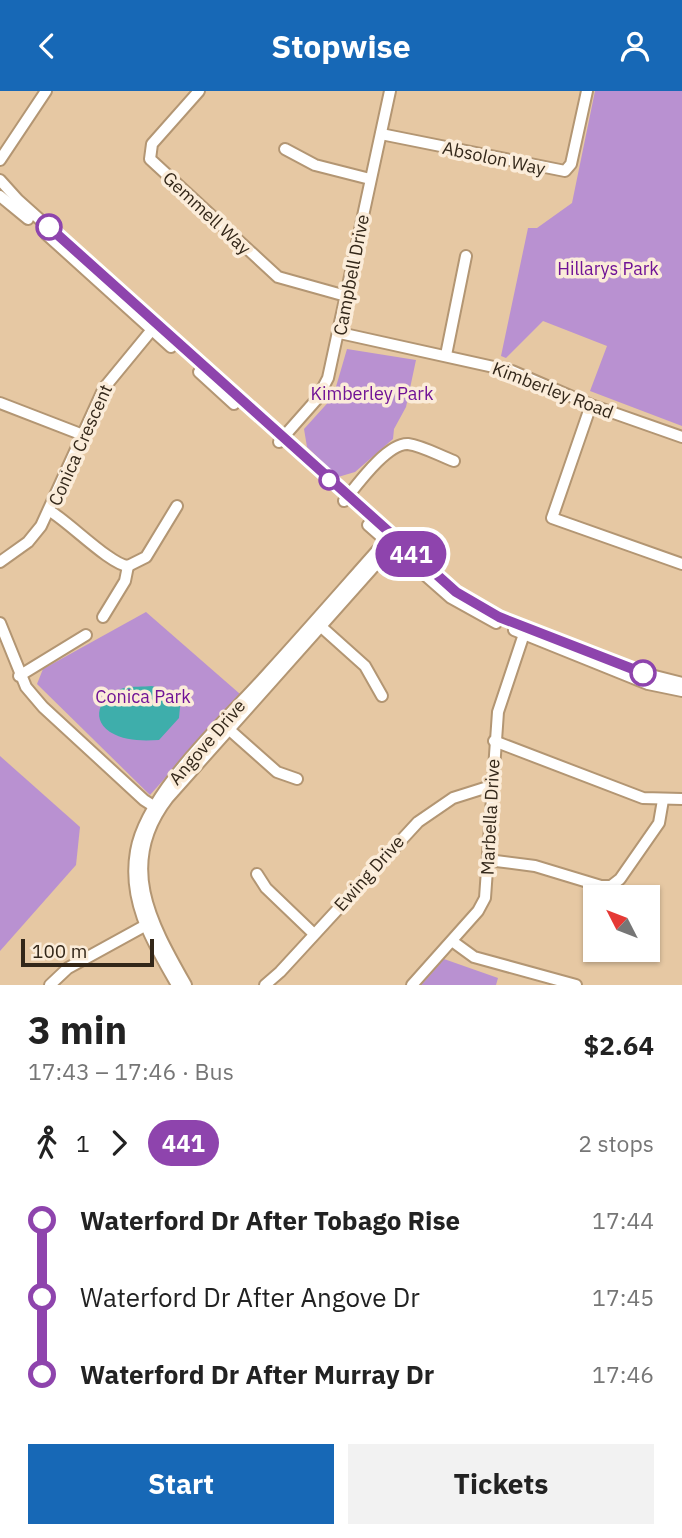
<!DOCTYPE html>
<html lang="en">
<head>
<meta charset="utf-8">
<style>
  :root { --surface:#fff; --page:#f2f2f2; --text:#222; --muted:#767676; --accent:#1768b6 }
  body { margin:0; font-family:"IBM Plex Sans",sans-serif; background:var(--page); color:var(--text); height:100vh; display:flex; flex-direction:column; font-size:26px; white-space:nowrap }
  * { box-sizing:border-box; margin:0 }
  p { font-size:23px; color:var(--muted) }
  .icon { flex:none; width:38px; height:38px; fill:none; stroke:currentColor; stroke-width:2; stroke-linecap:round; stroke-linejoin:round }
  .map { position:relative; height:894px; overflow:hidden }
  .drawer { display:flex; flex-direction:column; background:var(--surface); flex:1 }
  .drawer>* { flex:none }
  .badge { padding:0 14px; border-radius:23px; font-size:24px; line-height:46px }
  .needle { width:46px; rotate:312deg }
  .fabs { position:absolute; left:583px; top:794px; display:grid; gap:14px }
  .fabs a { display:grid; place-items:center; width:77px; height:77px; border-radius:0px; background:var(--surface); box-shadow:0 2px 5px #0004; font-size:35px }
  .scale { position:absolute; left:21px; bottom:18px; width:133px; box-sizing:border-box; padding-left:7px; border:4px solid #332719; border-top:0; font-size:19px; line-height:24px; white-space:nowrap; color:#332719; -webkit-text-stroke:5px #fbecd9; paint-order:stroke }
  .map>.badge { position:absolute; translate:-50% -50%; box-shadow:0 0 0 4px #fff }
  .legs { display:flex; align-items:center; gap:10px; height:77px; padding:0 28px; font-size:23px }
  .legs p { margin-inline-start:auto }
  .head { display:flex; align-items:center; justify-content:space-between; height:119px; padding:0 28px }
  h1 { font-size:38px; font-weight:700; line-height:52px }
  .primary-button { display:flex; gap:14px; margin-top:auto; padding:14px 28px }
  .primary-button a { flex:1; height:80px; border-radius:0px; background:var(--accent); color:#fff; font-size:28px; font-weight:700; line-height:80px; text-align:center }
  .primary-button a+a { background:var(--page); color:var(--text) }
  ul { padding:0 28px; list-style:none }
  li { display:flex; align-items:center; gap:24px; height:77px; font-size:26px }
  li i { display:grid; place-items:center; width:10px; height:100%; margin:0 9px; background:currentColor }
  li i::after { content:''; width:18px; height:18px; margin:-9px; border:5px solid; border-radius:50%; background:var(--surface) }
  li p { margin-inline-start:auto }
  li:first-child i { background:linear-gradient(#0000 50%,currentColor 0) }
  li:last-child i { background:linear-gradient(currentColor 50%,#0000 0) }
  header { display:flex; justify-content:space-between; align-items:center; height:91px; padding:0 28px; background:var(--accent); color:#fff; font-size:32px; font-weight:700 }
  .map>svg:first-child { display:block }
</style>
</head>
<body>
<header><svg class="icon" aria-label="back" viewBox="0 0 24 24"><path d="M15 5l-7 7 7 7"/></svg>Stopwise<svg class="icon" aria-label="person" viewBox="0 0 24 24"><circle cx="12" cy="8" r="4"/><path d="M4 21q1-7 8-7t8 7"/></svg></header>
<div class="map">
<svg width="682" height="894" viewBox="0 0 682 894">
  <rect width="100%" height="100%" fill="#e6c8a3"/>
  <g fill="#b991d1">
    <path d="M 595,0 L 682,0 L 682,335 L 590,300 L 607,255 L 543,230 L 506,267 L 501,265 L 528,137 L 537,137 L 572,112 Z"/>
    <path d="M 347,258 L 416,269 L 406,316 L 394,338 L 393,348 L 355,381 L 338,386 L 307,356 L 304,338 L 333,306 Z"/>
    <path d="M 146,521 L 240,603 L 150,704 L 37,593 L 43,578 Z"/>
    <path d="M 0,665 L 80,736 L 76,774 L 0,860 Z"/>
    <path d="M 444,868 L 498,887 L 496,894 L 421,894 Z"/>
  </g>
  <path fill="#3eaeab" d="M 152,595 L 181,605 L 179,627 L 159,649 C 142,650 125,650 110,641 C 88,626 103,602 124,597 C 133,595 143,596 152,595 Z"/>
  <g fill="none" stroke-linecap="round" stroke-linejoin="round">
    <defs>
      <g id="minor">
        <path d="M 199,0 L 152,53 L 150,68 L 278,186 L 346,205"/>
        <path d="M 381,43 L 565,80 L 571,73 L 587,0"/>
        <path d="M 285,58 L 315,74 L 370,88"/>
        <path d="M 0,69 L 46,0"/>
        <path d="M 0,89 L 18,109 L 463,507 L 499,526 L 643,582 L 682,592"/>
        <path d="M 0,105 L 28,128"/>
        <path d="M 46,143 L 171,256"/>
        <path d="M 340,242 L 512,280 L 591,314 L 682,346"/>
        <path d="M 446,264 L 466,165"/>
        <path d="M 199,281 L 234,313"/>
        <path d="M 0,312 L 83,344"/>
        <path d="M 591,314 L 552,427 L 682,473"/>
        <path d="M 279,351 L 317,308 L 328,287 L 390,0"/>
        <path d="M 344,410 C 357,394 387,352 408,353 C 423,355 440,365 454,370"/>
        <path d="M 50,420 C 70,432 111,474 128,475 L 146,466 L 177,415"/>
        <path d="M 368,434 L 451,507 L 496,532"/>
        <path d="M 0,471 L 28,451 L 41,435 L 104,297 L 155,235"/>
        <path d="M 103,526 L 125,490 L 128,475"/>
        <path d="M 0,532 L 26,596 L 43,616 L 144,709 L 158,718"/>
        <path d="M 317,532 L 365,575 L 382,605"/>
        <path d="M 514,539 L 648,593 L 682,600"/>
        <path d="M 19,585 L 86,544"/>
        <path d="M 224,634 L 277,681 L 297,688"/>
        <path d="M 494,650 L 643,707 L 682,708"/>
        <path d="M 488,769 L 535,775 L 601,795 L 611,795 L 620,788 L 659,732 L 663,709"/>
        <path d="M 257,783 L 266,797 L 314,843"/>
        <path d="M 452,850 L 474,866 L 576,894"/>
        <path d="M 50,894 L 68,877 L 148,833"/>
        <path d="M 177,894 C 153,852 127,811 136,760 C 146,701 228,627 268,582 C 309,537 349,491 389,446"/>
        <path d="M 186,894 C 151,832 117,773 168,707 L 395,452"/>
        <path d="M 265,894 L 280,881 L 418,731 L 453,707 L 491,695"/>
        <path d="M 412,894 L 478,820 L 485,807 L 498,621 L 526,537"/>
      </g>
    </defs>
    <use href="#minor" stroke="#b39673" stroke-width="14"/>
    <use href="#minor" stroke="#fff" stroke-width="10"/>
  </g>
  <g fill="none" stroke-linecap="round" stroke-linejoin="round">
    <defs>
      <path id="line-1" d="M 49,136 L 456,501 L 499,526 L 643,582"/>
    </defs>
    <use href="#line-1" stroke="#fff" stroke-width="16"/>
    <use href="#line-1" stroke="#8e44ad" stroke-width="10"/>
  </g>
  <g fill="#fff" stroke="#8e44ad" stroke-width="3.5">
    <circle cx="49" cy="136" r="12"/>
    <circle cx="329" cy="389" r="9"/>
    <circle cx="643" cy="582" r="12"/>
  </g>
  <g text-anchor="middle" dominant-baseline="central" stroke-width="7" stroke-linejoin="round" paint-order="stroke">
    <g font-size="18" fill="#332719" stroke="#fbecd9">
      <text transform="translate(494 67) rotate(12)">Absolon Way</text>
      <text transform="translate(207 122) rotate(43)">Gemmell Way</text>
      <text transform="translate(351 184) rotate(-79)">Campbell Drive</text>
      <text transform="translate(553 299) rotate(21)">Kimberley Road</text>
      <text transform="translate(80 354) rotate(-66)">Conica Crescent</text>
      <text transform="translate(207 651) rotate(-49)">Angove Drive</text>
      <text transform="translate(490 726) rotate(-87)">Marbella Drive</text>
      <text transform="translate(369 782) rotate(-48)">Ewing Drive</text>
    </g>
    <g font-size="18" fill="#701296" stroke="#fbecd9">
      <text x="608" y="177">Hillarys Park</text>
      <text x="372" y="302">Kimberley Park</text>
      <text x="143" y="605">Conica Park</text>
    </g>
  </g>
</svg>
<div class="fabs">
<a><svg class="needle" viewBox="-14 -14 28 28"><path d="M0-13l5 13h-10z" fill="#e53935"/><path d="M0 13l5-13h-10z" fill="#767676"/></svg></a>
</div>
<div class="scale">100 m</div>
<b class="badge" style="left:411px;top:463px;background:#8e44ad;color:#fff">441</b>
</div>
<section class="drawer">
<div class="head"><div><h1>3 min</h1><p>17:43 – 17:46 · Bus</p></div><b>$2.64</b></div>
<div class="legs"><svg class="icon" aria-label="walk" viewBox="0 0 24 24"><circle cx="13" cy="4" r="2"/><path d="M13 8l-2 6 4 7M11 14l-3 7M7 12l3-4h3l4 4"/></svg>1<svg class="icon" aria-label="forward" viewBox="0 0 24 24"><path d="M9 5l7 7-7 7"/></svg><b class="badge" style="background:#8e44ad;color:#fff">441</b><p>2 stops</p></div>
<ul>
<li><i style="color:#8e44ad"></i><b>Waterford Dr After Tobago Rise</b><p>17:44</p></li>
<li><i style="color:#8e44ad"></i><span>Waterford Dr After Angove Dr</span><p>17:45</p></li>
<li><i style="color:#8e44ad"></i><b>Waterford Dr After Murray Dr</b><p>17:46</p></li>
</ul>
<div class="primary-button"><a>Start</a><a>Tickets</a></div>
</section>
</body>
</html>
